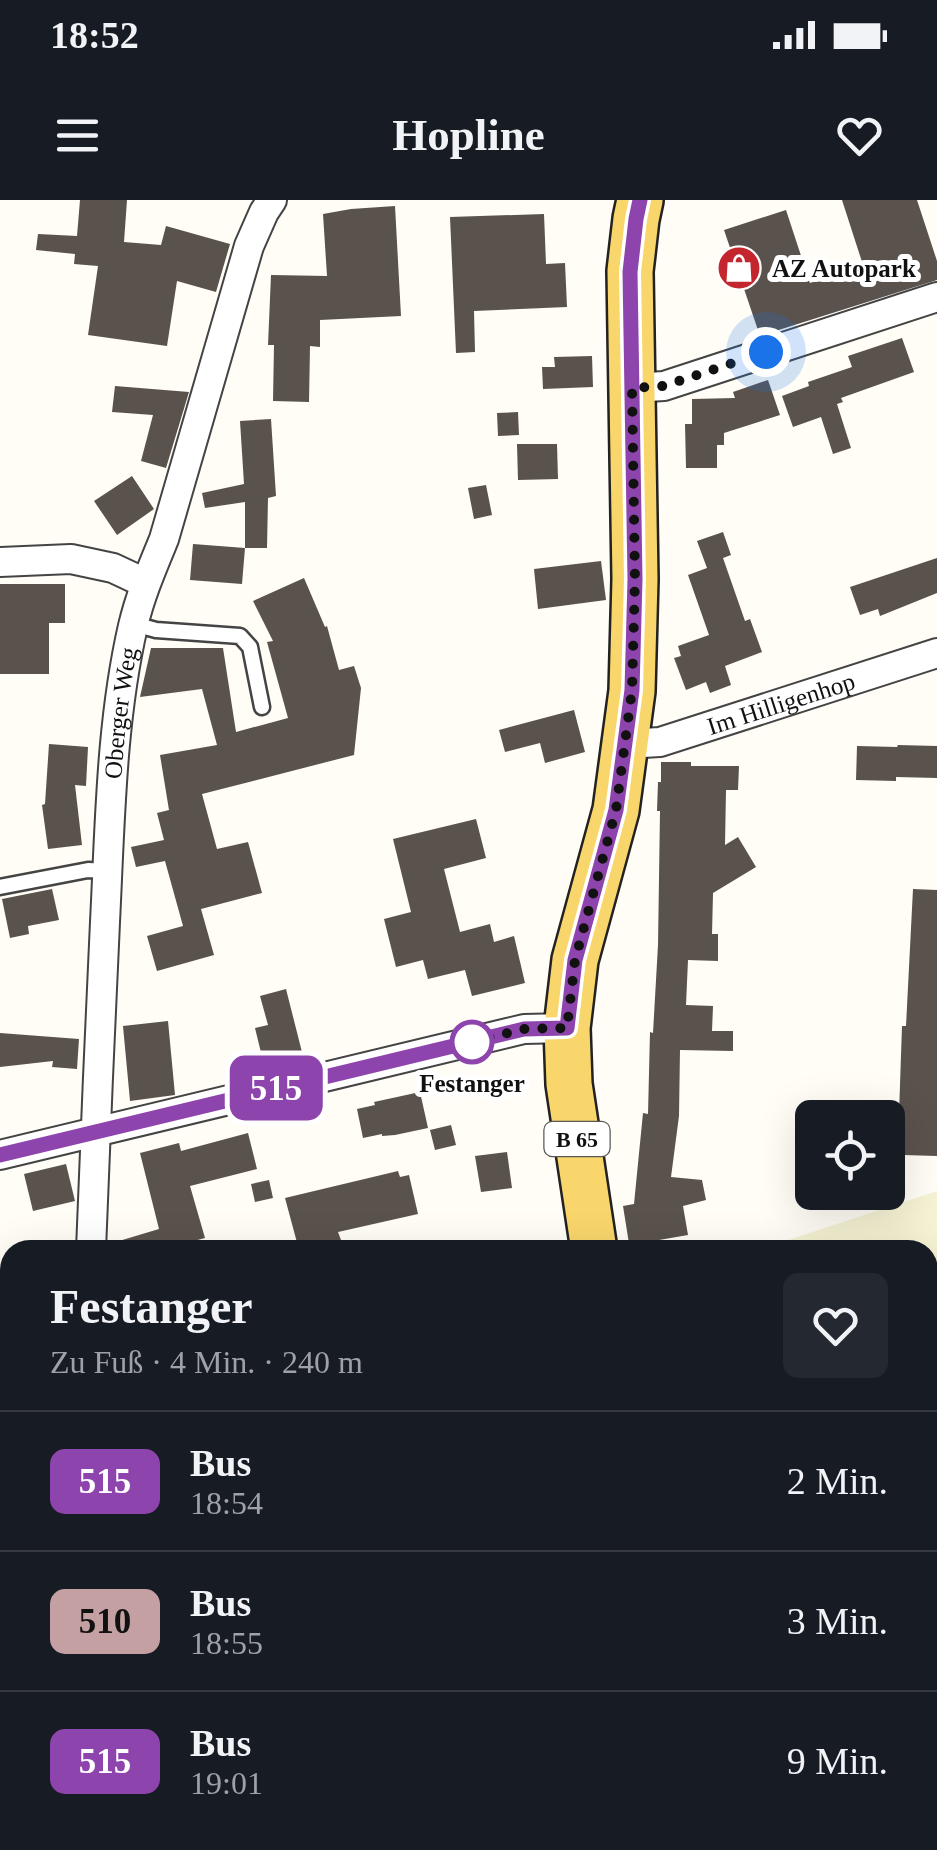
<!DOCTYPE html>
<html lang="de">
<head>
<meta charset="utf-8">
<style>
  :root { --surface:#171b24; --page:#242831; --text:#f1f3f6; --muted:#9ea1a6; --line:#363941 }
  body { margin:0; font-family:Georgia,serif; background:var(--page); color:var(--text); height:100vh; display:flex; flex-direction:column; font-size:38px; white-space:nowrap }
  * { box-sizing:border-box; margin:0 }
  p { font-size:32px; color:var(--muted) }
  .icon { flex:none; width:55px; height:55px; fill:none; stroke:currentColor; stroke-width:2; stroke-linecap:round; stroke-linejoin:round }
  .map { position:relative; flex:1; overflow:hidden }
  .drawer { position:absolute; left:0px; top:1040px; width:938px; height:610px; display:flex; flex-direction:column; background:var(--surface); border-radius:30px 30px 0 0; box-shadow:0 10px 40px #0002 }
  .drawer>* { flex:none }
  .badge { padding:0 20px; border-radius:15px; font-size:35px; line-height:65px }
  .tools { position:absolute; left:795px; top:900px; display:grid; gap:20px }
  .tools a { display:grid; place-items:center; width:110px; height:110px; border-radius:15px; background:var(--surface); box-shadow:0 10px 40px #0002; font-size:50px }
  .you { position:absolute; width:50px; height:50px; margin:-25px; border:8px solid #fff; border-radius:50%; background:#1a73e8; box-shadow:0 0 0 15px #1a73e833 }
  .map>.badge { position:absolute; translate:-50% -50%; box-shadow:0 0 0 5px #fff }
  .round { display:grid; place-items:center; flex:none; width:105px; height:105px; border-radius:15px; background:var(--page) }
  .summary { display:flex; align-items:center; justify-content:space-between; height:170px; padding:0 50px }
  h1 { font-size:48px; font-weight:700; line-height:75px }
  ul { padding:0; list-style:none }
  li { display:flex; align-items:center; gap:30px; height:140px; padding:0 50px; border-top:2px solid var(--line) }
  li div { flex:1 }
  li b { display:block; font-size:38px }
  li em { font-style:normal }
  li .badge { min-width:110px; font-weight:700; text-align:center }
  .status { display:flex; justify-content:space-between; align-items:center; height:70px; padding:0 50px; background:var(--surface); direction:ltr }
  .status svg { height:28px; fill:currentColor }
  header { display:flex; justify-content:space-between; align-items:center; height:130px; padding:0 50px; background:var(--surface); font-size:45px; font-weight:700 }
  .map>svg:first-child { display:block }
</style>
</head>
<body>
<div class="status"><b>18:52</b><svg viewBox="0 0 49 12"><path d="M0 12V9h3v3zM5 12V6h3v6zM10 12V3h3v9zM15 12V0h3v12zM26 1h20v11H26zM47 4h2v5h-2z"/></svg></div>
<header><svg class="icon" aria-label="menu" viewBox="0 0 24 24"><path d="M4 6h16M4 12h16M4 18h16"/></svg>Hopline<svg class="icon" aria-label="heart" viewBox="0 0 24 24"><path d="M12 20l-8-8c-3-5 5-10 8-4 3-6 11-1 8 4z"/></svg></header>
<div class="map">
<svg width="937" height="1650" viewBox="0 0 937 1650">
  <rect width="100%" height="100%" fill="#fffdf5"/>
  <path fill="#f6f3d4" d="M 937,991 L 937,1519 L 928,1508 L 928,1050 L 758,1050 Z"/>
  <g fill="#5a524d">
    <path d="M 80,0 L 127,0 L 124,42 L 161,45 L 166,26 L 230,44 L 216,92 L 177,81 L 167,146 L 88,135 L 98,66 L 74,64 L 75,54 L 36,50 L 38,34 L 77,36 Z"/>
    <path d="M 842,0 L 917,0 L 937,61 L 937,80 L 760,136 L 724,30 L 786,10 L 810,83 L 863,65 Z"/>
    <path d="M 395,6 L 401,116 L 320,120 L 320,147 L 310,146 L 309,202 L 273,201 L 274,145 L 268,145 L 271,75 L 327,76 L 323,14 L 351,9 Z"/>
    <path d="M 544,14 L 546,64 L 565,63 L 567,107 L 474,111 L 475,152 L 456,153 L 450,17 Z"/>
    <path d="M 902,138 L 914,172 L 841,198 L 843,202 L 837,204 L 851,248 L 833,254 L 821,217 L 793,227 L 782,196 L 809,186 L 808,182 L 852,167 L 848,156 Z"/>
    <path d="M 592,156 L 593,187 L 543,189 L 542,167 L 555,167 L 554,157 Z"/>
    <path d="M 768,180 L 780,215 L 724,233 L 724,245 L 717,245 L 717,268 L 686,268 L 685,224 L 692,224 L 692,199 L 735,198 L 733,192 Z"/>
    <path d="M 115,186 L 189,192 L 166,268 L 141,261 L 153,215 L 112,212 Z"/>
    <path d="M 518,212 L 519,235 L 498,236 L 497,213 Z"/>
    <path d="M 271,219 L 276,296 L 268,298 L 267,348 L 245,348 L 245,302 L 205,308 L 202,293 L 244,284 L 240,221 Z"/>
    <path d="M 517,244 L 557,244 L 558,279 L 518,280 Z"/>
    <path d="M 132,276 L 154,309 L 117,335 L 94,301 Z"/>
    <path d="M 486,285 L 492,315 L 474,319 L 468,288 Z"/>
    <path d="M 723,332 L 731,355 L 723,358 L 745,421 L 750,419 L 762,452 L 725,466 L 731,485 L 710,493 L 706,482 L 686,490 L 674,458 L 681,456 L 678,446 L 709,435 L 688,375 L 707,368 L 697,341 Z"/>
    <path d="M 193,344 L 245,348 L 242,384 L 190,380 Z"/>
    <path d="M 937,358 L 937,393 L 880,416 L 878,409 L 860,415 L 850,387 Z"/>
    <path d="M 601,361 L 606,400 L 538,409 L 534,369 Z"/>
    <path d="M 304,378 L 325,427 L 327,426 L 339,470 L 354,466 L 361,488 L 354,555 L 202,594 L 217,649 L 248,642 L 262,693 L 201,709 L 214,755 L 157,771 L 147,736 L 183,726 L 165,661 L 136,667 L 131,647 L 164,640 L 157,613 L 169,610 L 160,555 L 217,545 L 202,489 L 140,497 L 151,448 L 223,448 L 236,532 L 288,518 L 267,442 L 273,441 L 253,401 Z"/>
    <path d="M 0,384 L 65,384 L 65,423 L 49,423 L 49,474 L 0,474 Z"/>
    <path d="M 574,510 L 585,552 L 545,563 L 540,543 L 505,552 L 499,530 Z"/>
    <path d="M 49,544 L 88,547 L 86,586 L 75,585 L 82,645 L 48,649 L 42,605 L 45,604 Z"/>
    <path d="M 898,545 L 937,546 L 937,578 L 896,577 L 896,581 L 856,580 L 857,546 L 897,547 Z"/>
    <path d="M 661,562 L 691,562 L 691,566 L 739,566 L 738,590 L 726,590 L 725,645 L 738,637 L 756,667 L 713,693 L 712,734 L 718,734 L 718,761 L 688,760 L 686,805 L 713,806 L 712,831 L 733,831 L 733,851 L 680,850 L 679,916 L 671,977 L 702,980 L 706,1000 L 683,1006 L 688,1035 L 659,1040 L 660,1050 L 630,1050 L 623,1006 L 634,1004 L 643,913 L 648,914 L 650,832 L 653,833 L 658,745 L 660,611 L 657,611 L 658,582 L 661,582 Z"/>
    <path d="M 476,619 L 486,658 L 444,669 L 460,732 L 490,724 L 494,742 L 514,736 L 525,783 L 472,796 L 465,770 L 428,779 L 423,760 L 396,767 L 384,719 L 411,712 L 393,639 Z"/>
    <path d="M 52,689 L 59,720 L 28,726 L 29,734 L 10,738 L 2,699 Z"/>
    <path d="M 913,689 L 937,690 L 937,956 L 903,955 L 904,942 L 898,944 L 902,826 L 906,826 Z"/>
    <path d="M 286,789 L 303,856 L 264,865 L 255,828 L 268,825 L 260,796 Z"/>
    <path d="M 168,821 L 175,895 L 130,901 L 123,826 Z"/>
    <path d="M 0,833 L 79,839 L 77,869 L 52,867 L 53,861 L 0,867 Z"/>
    <path d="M 420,892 L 428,928 L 395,935 L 382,936 L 382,934 L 363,938 L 357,909 L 375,905 L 374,902 Z"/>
    <path d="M 451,925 L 456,945 L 435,950 L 430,930 Z"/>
    <path d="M 248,933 L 257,969 L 190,986 L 205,1038 L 161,1050 L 108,1050 L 109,1044 L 159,1029 L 140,953 L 179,943 L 181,951 Z"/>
    <path d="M 507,952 L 512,988 L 481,992 L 475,956 Z"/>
    <path d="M 66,964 L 75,1001 L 33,1011 L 24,974 Z"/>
    <path d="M 398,971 L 400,977 L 409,975 L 418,1014 L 338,1032 L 341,1040 L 299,1050 L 285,998 Z"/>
    <path d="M 269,980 L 273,998 L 255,1002 L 251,984 Z"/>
  </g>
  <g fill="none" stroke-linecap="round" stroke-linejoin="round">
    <defs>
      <g id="lane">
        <path d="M 134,424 L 156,430 L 240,436 L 250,447 L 262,507"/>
        <path d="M 0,687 L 88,670 L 108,671"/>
      </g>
      <g id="street">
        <path d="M 632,188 L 664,186 L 937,97"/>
        <path d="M 0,362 L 71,359 L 113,368 L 145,383"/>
        <path id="s1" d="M 625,544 L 660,542 L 937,453"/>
        <path d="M 0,955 L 524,829 L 567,828"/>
        <path id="s2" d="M 91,1050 C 95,941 100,831 105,722 C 110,623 111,522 133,426 C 140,396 152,368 164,339 L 249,46 L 264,12 L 272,0"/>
        <path d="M 0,1550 L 10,1550"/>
        <path d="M 764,1640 L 770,1650"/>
        <path d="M 61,1650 L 61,1640"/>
      </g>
      <g id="primary">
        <path d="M 594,1050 L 569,884 L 567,828 L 575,760 L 616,610 L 632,491 L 635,379 L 630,71 L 636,19 L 640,0"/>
        <path d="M 928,1547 L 937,1558"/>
      </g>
    </defs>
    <use href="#lane" stroke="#444" stroke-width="19"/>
    <use href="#street" stroke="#444" stroke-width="32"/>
    <use href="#primary" stroke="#222" stroke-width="50"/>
    <use href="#lane" stroke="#fff" stroke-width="14"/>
    <use href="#street" stroke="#fff" stroke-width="28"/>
    <use href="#primary" stroke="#f9d66b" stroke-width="45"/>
  </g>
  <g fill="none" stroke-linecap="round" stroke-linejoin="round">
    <defs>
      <path id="line" d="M 0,955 L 524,829 L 567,828 L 575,760 L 616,610 L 632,490 L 635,379 L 630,72 L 636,19 L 640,0"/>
    </defs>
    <use href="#line" stroke="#fff" stroke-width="22"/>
    <use href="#line" stroke="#8e44ad" stroke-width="15"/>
    <path stroke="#111" stroke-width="10" stroke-dasharray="0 18" d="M 472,842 L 524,829 L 567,828 L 575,760 L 616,610 L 632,490 L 635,379 L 632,188 L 664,186 L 766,152"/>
  </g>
  <defs>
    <symbol id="shop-disc" viewBox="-11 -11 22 22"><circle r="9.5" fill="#c4262e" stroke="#fff"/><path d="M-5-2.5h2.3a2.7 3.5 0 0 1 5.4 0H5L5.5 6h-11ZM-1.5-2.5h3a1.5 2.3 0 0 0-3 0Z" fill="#fff"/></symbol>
  </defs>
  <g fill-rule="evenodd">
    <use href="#shop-disc" x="714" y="43" width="50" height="50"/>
  </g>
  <circle fill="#fff" stroke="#8e44ad" stroke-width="5" cx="472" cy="842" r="20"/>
  <g text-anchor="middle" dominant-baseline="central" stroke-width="10" stroke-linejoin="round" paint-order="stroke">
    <rect fill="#fff" stroke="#585858" stroke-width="2.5" x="544.5" y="922" width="65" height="34" rx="8"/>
    <g font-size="22" font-weight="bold" fill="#111">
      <text x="577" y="939">B 65</text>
    </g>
    <g font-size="25" font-weight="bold" fill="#111" stroke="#fff" text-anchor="start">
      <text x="772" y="68">AZ Autopark</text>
    </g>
    <g font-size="25" fill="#111" stroke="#fff">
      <text stroke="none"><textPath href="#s1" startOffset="162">Im Hilligenhop</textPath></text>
      <text stroke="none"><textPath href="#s2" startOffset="538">Oberger Weg</textPath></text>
    </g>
    <g font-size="25" font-weight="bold" fill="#111" stroke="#fff">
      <text x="472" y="883">Festanger</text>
    </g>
  </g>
</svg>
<div class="tools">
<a><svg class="icon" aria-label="locate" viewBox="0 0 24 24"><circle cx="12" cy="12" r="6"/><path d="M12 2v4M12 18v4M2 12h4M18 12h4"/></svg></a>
</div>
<div class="you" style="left:766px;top:152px"></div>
<b class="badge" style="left:276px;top:888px;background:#8e44ad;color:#fff">515</b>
<section class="drawer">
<div class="summary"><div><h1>Festanger</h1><p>Zu Fuß · 4 Min. · 240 m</p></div><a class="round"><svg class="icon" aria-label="heart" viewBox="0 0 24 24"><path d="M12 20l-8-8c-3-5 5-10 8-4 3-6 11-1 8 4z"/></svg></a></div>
<ul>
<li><span class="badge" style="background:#8e44ad;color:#fff">515</span><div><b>Bus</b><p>18:54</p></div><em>2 Min.</em></li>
<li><span class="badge" style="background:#c5a0a2;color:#111">510</span><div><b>Bus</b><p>18:55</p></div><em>3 Min.</em></li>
<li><span class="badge" style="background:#8e44ad;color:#fff">515</span><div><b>Bus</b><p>19:01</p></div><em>9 Min.</em></li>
</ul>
</section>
</div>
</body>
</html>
